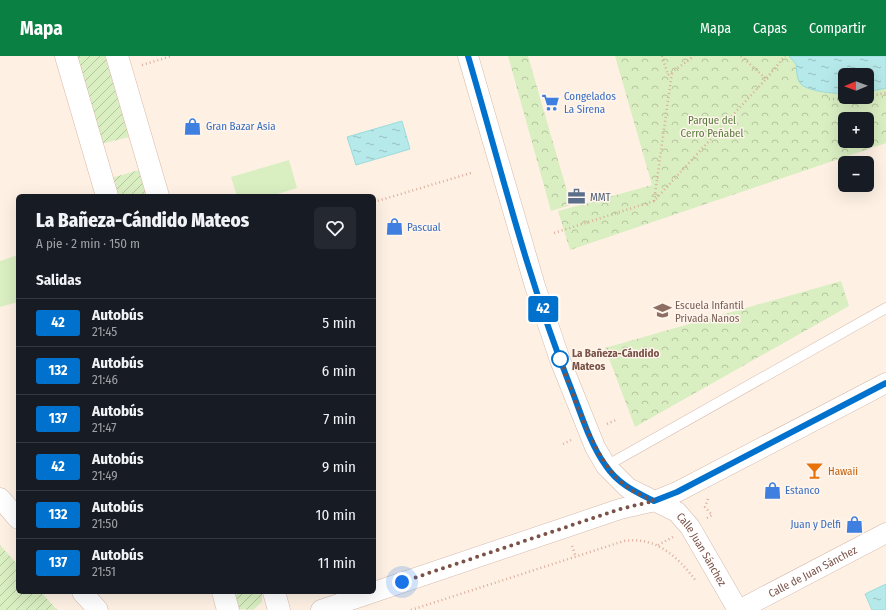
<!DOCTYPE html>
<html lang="es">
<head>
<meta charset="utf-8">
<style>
  :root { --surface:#171b24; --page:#242831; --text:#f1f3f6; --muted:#9ea1a6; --line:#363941; --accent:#0b8043 }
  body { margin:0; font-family:"Fira Sans Condensed",sans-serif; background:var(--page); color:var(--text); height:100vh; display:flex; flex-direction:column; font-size:15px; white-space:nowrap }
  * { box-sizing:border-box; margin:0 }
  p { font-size:13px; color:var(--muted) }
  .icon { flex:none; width:22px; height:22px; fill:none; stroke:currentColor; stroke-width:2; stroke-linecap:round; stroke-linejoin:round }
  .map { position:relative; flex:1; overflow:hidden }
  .drawer { position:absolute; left:16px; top:138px; width:360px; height:400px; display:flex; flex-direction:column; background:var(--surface); border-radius:6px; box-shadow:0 4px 16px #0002 }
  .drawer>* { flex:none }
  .badge { padding:0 8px; border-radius:3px; font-size:14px; line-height:26px }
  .needle { width:26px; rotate:269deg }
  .fabs { position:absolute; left:838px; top:12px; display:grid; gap:8px }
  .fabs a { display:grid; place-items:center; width:36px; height:36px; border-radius:6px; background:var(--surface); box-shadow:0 4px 16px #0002; font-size:20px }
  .you { position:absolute; width:20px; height:20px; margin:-10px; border:3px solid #fff; border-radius:50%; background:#1a73e8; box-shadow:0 0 0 6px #1a73e833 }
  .map>.badge { position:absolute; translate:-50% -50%; box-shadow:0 0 0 2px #fff }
  h2 { padding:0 20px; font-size:15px; line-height:36px }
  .round { display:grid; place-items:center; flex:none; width:42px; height:42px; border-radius:6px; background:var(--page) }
  .head { display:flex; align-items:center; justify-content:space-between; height:68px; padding:0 20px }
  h1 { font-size:19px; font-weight:800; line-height:30px }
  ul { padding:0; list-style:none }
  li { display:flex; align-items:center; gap:12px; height:48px; padding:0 20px; border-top:1px solid var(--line) }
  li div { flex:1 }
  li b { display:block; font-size:15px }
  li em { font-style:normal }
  li .badge { min-width:44px; font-weight:700; text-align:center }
  header { display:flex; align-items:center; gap:24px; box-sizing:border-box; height:56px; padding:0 20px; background:var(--accent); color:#fff }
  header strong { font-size:19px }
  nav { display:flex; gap:22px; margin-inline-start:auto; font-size:14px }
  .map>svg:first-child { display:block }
</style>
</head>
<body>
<header>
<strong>Mapa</strong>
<nav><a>Mapa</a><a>Capas</a><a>Compartir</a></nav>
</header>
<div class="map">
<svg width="886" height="554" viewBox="0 0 886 554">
  <defs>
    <pattern id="park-crowns" width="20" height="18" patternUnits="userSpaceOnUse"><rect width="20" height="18" fill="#d9eec1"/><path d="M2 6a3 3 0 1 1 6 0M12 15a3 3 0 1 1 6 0" fill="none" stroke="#b5c39f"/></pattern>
    <pattern id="garden-furrows" width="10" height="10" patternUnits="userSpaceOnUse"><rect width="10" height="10" fill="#d9eec1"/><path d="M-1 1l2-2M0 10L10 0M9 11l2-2" fill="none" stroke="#b5c39f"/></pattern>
    <pattern id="water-ripples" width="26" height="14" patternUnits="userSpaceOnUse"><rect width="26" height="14" fill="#b6e9ea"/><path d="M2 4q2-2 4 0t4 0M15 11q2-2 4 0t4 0" fill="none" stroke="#99bfbf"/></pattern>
  </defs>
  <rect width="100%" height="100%" fill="#fef1e4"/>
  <g fill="#d9eec1">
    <path d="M 289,104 L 297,132 L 271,140 L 237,140 L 231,121 Z"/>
    <path d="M 18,199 L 18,246 L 0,251 L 0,205 Z"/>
  </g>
  <g fill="url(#park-crowns)" fill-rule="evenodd">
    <path d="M 508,0 L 528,0 L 571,149 L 551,155 Z"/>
    <path d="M 615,0 L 886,0 L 886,87 L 570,194 L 558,155 L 652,129 ZM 845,19 L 867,19 L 867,41 L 845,41 ZM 845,63 L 867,63 L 867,85 L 845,85 Z"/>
    <path d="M 841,225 L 849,250 L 635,371 L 605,292 Z"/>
  </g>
  <g fill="url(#garden-furrows)">
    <path d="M 77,0 L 105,0 L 129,81 L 101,88 Z"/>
    <path d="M 139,114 L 146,140 L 117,140 L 111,122 Z"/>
    <path d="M 0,489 L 18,509 L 18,536 L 41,536 L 57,554 L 0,554 Z"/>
    <path d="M 244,536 L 262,536 L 262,546 L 253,554 L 238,553 L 232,540 Z"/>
  </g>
  <g fill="url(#water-ripples)" stroke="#9cdbdd">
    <path d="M 789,0 L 886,0 L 886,32 L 867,36 L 867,19 L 845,19 L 845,38 C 834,37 807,36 800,27 C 796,21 797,14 796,8 Z"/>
    <path d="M 402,65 L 410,93 L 356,109 L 347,81 Z"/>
    <path d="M 886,528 L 886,554 L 872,554 L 865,538 Z"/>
  </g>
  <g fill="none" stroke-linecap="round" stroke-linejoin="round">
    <defs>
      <path id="lane" d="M 606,410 L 886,252"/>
      <g id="street">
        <path id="s1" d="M 468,0 L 535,230 L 560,304 L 595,391 L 606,410 L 628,432 L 677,456 L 690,471 L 738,554"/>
        <path d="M 0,442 L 18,463"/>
        <path d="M 82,536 L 98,554"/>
        <path d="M 321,554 L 620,453 L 655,445 L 677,436 L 886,327"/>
        <path id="s2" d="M 739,554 L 886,477"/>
      </g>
      <g id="secondary">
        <path d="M 66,0 L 107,140"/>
        <path d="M 117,0 L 158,140"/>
        <path d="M 223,536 L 228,554"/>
        <path d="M 274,536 L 279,554"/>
      </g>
    </defs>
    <use href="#lane" stroke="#d4b9ac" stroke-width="11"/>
    <use href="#street" stroke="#d4b9ac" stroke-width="21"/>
    <use href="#secondary" stroke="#dab9ab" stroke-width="23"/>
    <g stroke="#dcac9c" stroke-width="2.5" stroke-dasharray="1 3" stroke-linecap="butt">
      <path d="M 662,0 L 668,19 L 694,0"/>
      <path d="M 741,0 L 766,23"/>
      <path d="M 142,9 L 172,0"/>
      <path d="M 829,43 L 853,43 L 886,37"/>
      <path d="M 654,145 L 672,16"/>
      <path d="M 374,146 L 471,117"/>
      <path d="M 554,177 L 654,145 L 766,23 L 785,0"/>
      <path d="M 607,368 L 618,363"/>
      <path d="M 563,388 L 571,384"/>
      <path d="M 707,462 L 712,459 L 705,451 L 708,443"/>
      <path d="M 658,489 L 673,481"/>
      <path d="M 572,490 L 576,501"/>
      <path d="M 411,554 L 624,485 C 656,480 678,501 696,525"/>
    </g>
    <use href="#lane" stroke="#fff" stroke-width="10"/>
    <use href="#street" stroke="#fff" stroke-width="20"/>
    <use href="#secondary" stroke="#fff" stroke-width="22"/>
  </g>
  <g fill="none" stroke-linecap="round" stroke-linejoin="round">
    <defs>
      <path id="line" d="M 468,0 C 500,109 527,221 569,327 C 580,354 589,387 606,410 C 618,428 636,436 654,445 L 677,436 L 886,327"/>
    </defs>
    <use href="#line" stroke="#fff" stroke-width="9"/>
    <use href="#line" stroke="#0072ce" stroke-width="6"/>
    <path stroke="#7a5247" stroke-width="4" stroke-dasharray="0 7.2" d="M 402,526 L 620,453 L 654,445 C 646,441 635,437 627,431 C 595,409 574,340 560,303"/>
  </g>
  <defs>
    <symbol id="supermarket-bare" viewBox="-9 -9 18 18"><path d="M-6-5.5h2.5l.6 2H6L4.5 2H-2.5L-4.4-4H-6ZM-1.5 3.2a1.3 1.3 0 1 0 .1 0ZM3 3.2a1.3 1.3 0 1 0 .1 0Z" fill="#3f7fe0" stroke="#fff5ed" stroke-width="2.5" paint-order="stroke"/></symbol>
    <symbol id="shop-bare" viewBox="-9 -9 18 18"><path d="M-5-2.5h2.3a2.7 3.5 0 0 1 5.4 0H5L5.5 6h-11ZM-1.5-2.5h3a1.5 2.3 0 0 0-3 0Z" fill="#3f7fe0" stroke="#fff5ed" stroke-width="2.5" paint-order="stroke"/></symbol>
    <symbol id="office-bare" viewBox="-9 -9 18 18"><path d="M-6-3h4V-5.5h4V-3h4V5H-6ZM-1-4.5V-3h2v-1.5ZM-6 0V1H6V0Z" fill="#5c6f8a" stroke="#fff5ed" stroke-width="2.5" paint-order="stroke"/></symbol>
    <symbol id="school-bare" viewBox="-9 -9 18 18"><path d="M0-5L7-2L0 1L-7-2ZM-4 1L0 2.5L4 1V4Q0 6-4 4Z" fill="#8d6e63" stroke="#fff5ed" stroke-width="2.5" paint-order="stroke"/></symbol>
    <symbol id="bar-bare" viewBox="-9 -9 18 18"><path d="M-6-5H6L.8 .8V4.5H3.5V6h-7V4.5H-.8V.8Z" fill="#e8710a" stroke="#fff5ed" stroke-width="2.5" paint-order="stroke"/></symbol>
  </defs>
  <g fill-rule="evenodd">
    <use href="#supermarket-bare" x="538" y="34" width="25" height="25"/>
    <use href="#shop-bare" x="180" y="58" width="25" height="25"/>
    <use href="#office-bare" x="564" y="128" width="25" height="25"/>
    <use href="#shop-bare" x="382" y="158" width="25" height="25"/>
    <use href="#school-bare" x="650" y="242" width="25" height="25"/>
    <use href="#bar-bare" x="802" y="402" width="25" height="25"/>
    <use href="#shop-bare" x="760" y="422" width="25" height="25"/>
    <use href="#shop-bare" x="842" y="456" width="25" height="25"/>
  </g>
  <circle fill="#fff" stroke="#0072ce" stroke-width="2" cx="560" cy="303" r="8"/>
  <g text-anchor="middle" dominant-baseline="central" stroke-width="3" stroke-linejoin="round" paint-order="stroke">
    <g font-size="11" fill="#366cbe" stroke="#fff5ed" text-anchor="start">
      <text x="564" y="40">Congelados<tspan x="564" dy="13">La Sirena</tspan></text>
      <text x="206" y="70">Gran Bazar Asia</text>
      <text x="407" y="171">Pascual</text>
      <text x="785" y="434">Estanco</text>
      <text x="841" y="468" text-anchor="end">Juan y Delfi</text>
    </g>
    <g font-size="11" fill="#567b3b" stroke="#fff5ed">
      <text x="712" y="64">Parque del<tspan x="712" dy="13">Cerro Peñabel</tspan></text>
    </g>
    <g font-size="11" fill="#4e5e75" stroke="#fff5ed" text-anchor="start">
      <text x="590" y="141">MMT</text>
    </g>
    <g font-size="11" fill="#785e54" stroke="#fff5ed" text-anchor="start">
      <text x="675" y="249">Escuela Infantil<tspan x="675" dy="13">Privada Nanos</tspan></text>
    </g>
    <g font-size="11" font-weight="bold" fill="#7a5247" stroke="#fff5ed" text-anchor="start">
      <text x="572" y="297">La Bañeza-Cándido<tspan x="572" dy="13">Mateos</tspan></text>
    </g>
    <g font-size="11" fill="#c56008" stroke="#fff5ed" text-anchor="start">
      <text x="828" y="415">Hawaii</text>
    </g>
    <g font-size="11" fill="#7a5247" stroke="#fff5ed">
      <text stroke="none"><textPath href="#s1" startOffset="564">Calle Juan Sánchez</textPath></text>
      <text stroke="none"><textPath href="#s2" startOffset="83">Calle de Juan Sánchez</textPath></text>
    </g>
  </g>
</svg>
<div class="fabs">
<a><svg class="needle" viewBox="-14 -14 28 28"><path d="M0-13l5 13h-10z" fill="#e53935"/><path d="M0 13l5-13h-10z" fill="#9ea1a6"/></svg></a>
<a>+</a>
<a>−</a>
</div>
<div class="you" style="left:402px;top:526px"></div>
<b class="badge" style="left:543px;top:253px;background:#0072ce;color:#fff">42</b>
<section class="drawer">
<div class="head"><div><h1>La Bañeza-Cándido Mateos</h1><p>A pie · 2 min · 150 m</p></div><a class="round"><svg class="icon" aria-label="heart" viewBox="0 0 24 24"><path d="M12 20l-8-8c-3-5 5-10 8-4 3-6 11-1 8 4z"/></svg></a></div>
<h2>Salidas</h2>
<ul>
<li><span class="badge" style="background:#0072ce;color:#fff">42</span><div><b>Autobús</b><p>21:45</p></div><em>5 min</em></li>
<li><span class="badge" style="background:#0072ce;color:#fff">132</span><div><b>Autobús</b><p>21:46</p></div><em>6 min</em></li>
<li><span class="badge" style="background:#0072ce;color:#fff">137</span><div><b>Autobús</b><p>21:47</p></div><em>7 min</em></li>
<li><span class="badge" style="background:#0072ce;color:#fff">42</span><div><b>Autobús</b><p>21:49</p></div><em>9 min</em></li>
<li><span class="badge" style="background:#0072ce;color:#fff">132</span><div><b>Autobús</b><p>21:50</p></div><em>10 min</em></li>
<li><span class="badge" style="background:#0072ce;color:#fff">137</span><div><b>Autobús</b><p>21:51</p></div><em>11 min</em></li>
</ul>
</section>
</div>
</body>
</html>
